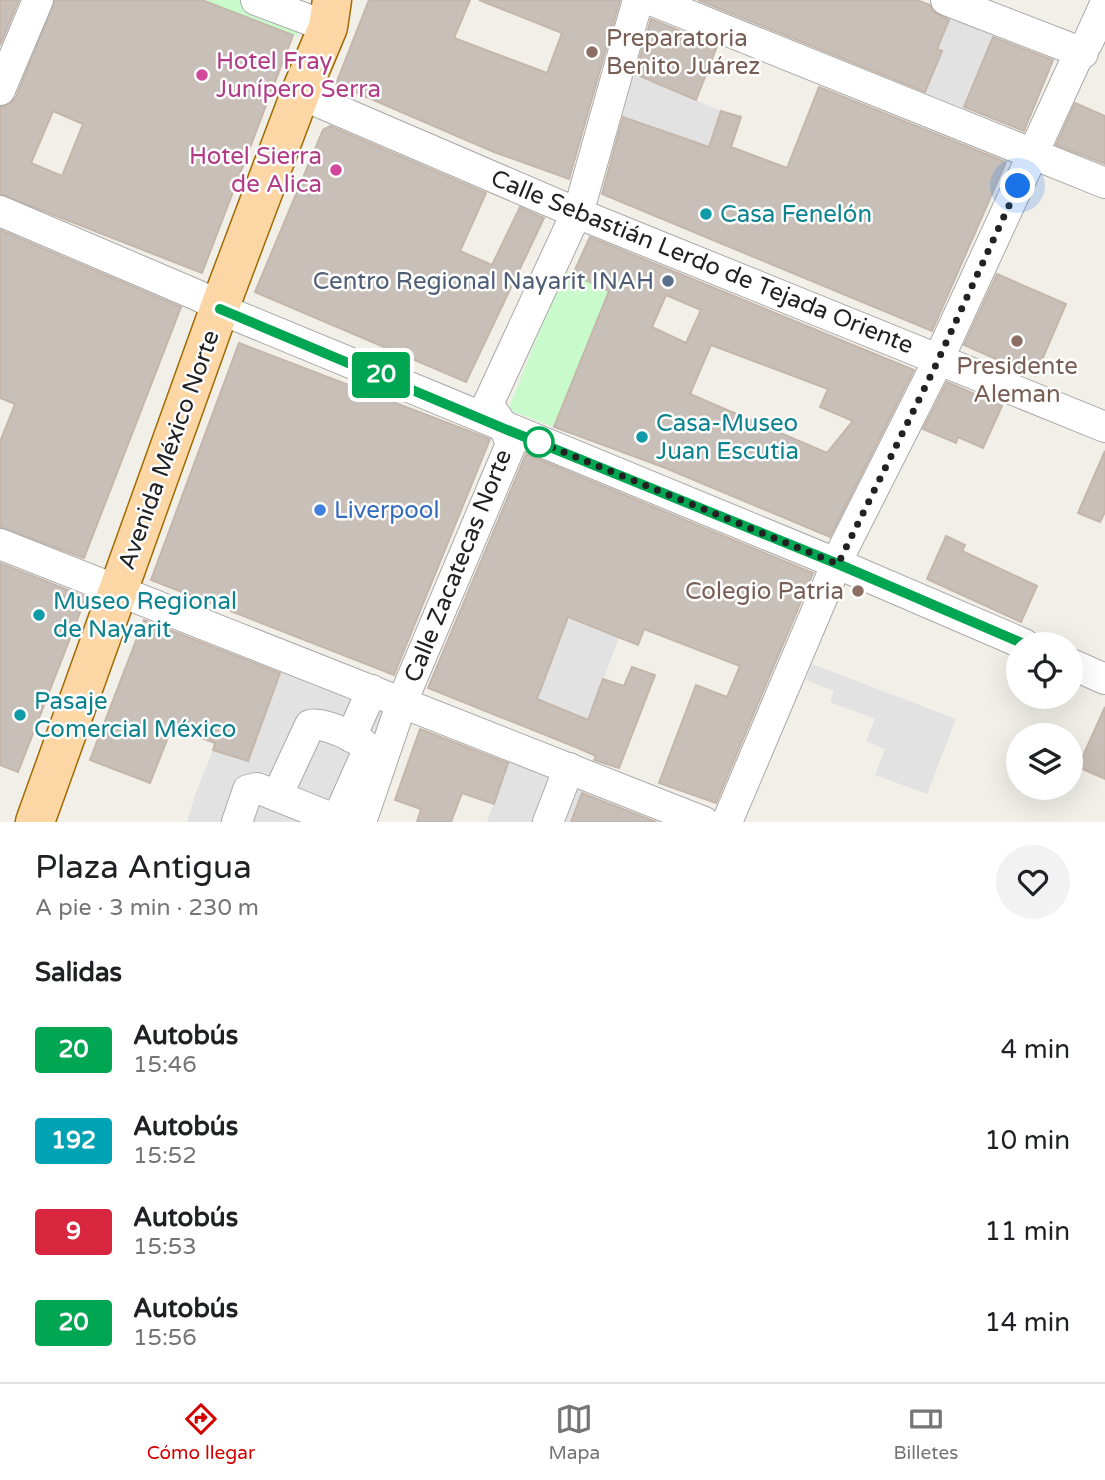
<!DOCTYPE html>
<html lang="es">
<head>
<meta charset="utf-8">
<style>
  :root { --surface:#fff; --page:#f2f2f2; --text:#202124; --muted:#757577; --line:#e0e0e0; --accent:#d40000 }
  body { margin:0; font-family:"Varela Round",sans-serif; background:var(--page); color:var(--text); height:100vh; display:flex; flex-direction:column; font-size:26px; white-space:nowrap }
  * { box-sizing:border-box; margin:0 }
  p { font-size:23px; color:var(--muted) }
  .icon { flex:none; width:38px; height:38px; fill:none; stroke:currentColor; stroke-width:2; stroke-linecap:round; stroke-linejoin:round }
  .map { position:relative; height:822px; overflow:hidden }
  .details { display:flex; flex-direction:column; background:var(--surface); flex:1 }
  .details>* { flex:none }
  .badge { padding:0 14px; border-radius:5px; font-size:24px; line-height:46px }
  .controls { position:absolute; left:1006px; top:632px; display:grid; gap:14px }
  .controls a { display:grid; place-items:center; width:77px; height:77px; border-radius:50%; background:var(--surface); box-shadow:0 7px 28px #0002; font-size:35px }
  .you { position:absolute; width:35px; height:35px; margin:-18px; border:5px solid #fff; border-radius:50%; background:#1a73e8; box-shadow:0 0 0 10px #1a73e833 }
  .map>.badge { position:absolute; translate:-50% -50%; box-shadow:0 0 0 4px #fff }
  h2 { padding:0 35px; font-size:26px; line-height:63px }
  .round { display:grid; place-items:center; flex:none; width:74px; height:74px; border-radius:37px; background:var(--page) }
  .summary { display:flex; align-items:center; justify-content:space-between; height:119px; padding:0 35px }
  h1 { font-size:33px; font-weight:600; line-height:52px }
  ul { padding:0; list-style:none }
  li { display:flex; align-items:center; gap:21px; height:91px; padding:0 35px }
  li div { flex:1 }
  li b { display:block; font-size:26px }
  li em { font-style:normal }
  li .badge { min-width:77px; font-weight:700; text-align:center }
  .dock { display:flex; justify-content:space-around; align-items:center; height:98px; border-top:2px solid var(--line); background:var(--surface); font-size:19px; color:var(--muted) }
  .dock a { display:grid; justify-items:center; gap:4px }
  .dock .current { color:var(--accent) }
  .map>svg:first-child { display:block }
</style>
</head>
<body>
<div class="map">
<svg width="1105" height="822" viewBox="0 0 1105 822">
  <rect width="100%" height="100%" fill="#f2efe9"/>
  <g fill="#c8facc">
    <path d="M 202,0 L 298,0 L 297,36 L 293,35 Z"/>
    <path d="M 564,270 L 609,291 L 554,427 L 511,411 L 510,405 Z"/>
  </g>
  <g fill="#e2e2e2">
    <path d="M 951,15 L 994,33 L 963,108 L 925,93 L 942,51 L 937,49 Z"/>
    <path d="M 634,74 L 721,111 L 709,147 L 622,117 Z"/>
    <path d="M 568,619 L 619,638 L 588,720 L 568,713 L 558,740 L 543,734 L 554,706 L 537,699 Z"/>
    <path d="M 812,664 L 956,719 L 927,794 L 875,775 L 885,749 L 866,741 L 875,719 L 830,702 L 834,691 L 806,680 Z"/>
    <path d="M 282,669 L 388,709 L 341,822 L 187,822 L 195,795 L 213,750 L 248,761 Z"/>
    <path d="M 511,754 L 586,783 L 571,822 L 487,822 Z"/>
  </g>
  <g fill="#c7bfb8" stroke="#c4b6ab" stroke-width="2" fill-rule="evenodd">
    <path d="M 0,0 L 19,0 L 0,45 Z"/>
    <path d="M 55,0 L 202,0 L 293,35 L 202,273 L 0,194 L 0,107 L 10,104 L 16,97 ZM 53,111 L 83,124 L 62,176 L 31,163 Z"/>
    <path d="M 369,0 L 470,0 L 454,38 L 547,73 L 562,33 L 479,0 L 620,0 L 569,179 L 494,152 L 336,84 Z"/>
    <path d="M 698,0 L 917,0 L 930,5 L 933,11 L 949,20 L 937,49 L 942,51 L 925,92 Z"/>
    <path d="M 651,19 L 717,46 L 696,100 L 635,74 Z"/>
    <path d="M 993,37 L 1053,60 L 1024,131 L 964,107 Z"/>
    <path d="M 819,87 L 1006,162 L 932,331 L 602,194 L 623,117 L 709,147 L 721,111 L 741,117 L 731,147 L 787,168 Z"/>
    <path d="M 1075,103 L 1105,116 L 1105,164 L 1056,145 Z"/>
    <path d="M 330,126 L 486,193 L 460,251 L 492,265 L 520,207 L 544,218 L 466,382 L 255,292 L 323,130 Z"/>
    <path d="M 0,230 L 181,307 L 84,558 L 0,527 L 0,442 L 15,404 L 0,398 Z"/>
    <path d="M 590,237 L 914,370 L 830,537 L 663,467 L 554,427 L 609,291 L 573,274 ZM 666,295 L 701,310 L 686,343 L 652,327 ZM 711,345 L 828,389 L 820,407 L 853,421 L 827,453 L 690,394 Z"/>
    <path d="M 997,274 L 1066,304 L 1035,376 L 964,345 Z"/>
    <path d="M 239,343 L 490,439 L 394,675 L 151,580 Z"/>
    <path d="M 947,382 L 1002,406 L 983,448 L 958,437 L 956,443 L 923,429 Z"/>
    <path d="M 1105,451 L 1105,512 L 1100,522 L 1078,513 Z"/>
    <path d="M 526,454 L 813,573 L 716,803 L 659,783 L 696,685 L 727,697 L 740,666 L 644,629 L 638,645 L 568,617 L 537,699 L 588,720 L 603,679 L 624,686 L 632,667 L 655,675 L 619,768 L 594,760 L 596,756 L 578,748 L 428,688 Z"/>
    <path d="M 946,536 L 965,545 L 962,551 L 1037,586 L 1021,622 L 927,579 Z"/>
    <path d="M 0,563 L 86,597 L 18,772 L 0,765 Z"/>
    <path d="M 144,620 L 280,673 L 248,761 L 213,750 L 215,743 L 172,727 L 150,783 L 90,760 Z"/>
    <path d="M 1105,707 L 1105,779 L 1078,767 Z"/>
    <path d="M 420,729 L 508,763 L 494,804 L 462,793 L 451,822 L 417,822 L 421,809 L 395,800 Z"/>
    <path d="M 582,793 L 656,822 L 571,822 Z"/>
  </g>
  <g fill="none" stroke-linecap="round" stroke-linejoin="round">
    <defs>
      <g id="minor">
        <path d="M 256,0 L 328,27"/>
        <path d="M 651,0 L 1105,183"/>
        <path d="M 946,0 L 1083,53"/>
        <path d="M 0,90 L 38,0"/>
        <path d="M 300,94 L 577,213 L 1105,427"/>
        <path d="M 0,211 L 199,296 L 237,316 L 838,564 L 1024,644"/>
        <path d="M 0,544 L 704,822"/>
        <path d="M 1071,664 L 1105,679"/>
        <path d="M 351,737 L 372,690"/>
        <path d="M 277,796 L 310,725 C 321,721 364,739 368,750 L 336,822"/>
        <path d="M 237,822 L 248,790 L 257,788 L 337,820"/>
        <path d="M 361,822 L 402,702 L 511,444 L 505,429 L 488,404 L 581,203 L 638,0"/>
        <path d="M 548,822 L 569,768"/>
        <path d="M 727,822 L 842,551 L 934,369 L 1076,60 L 1088,42 L 1105,4"/>
      </g>
      <path id="major" d="M 35,822 L 225,293 L 300,94 L 328,27 L 332,0"/>
    </defs>
    <use href="#minor" stroke="#a9a9a9" stroke-width="32"/>
    <use href="#major" stroke="#a06b00" stroke-width="41"/>
    <use href="#minor" stroke="#fff" stroke-width="30"/>
    <use href="#major" stroke="#fcd6a4" stroke-width="38"/>
  </g>
  <g fill="none" stroke-linecap="round" stroke-linejoin="round">
    <defs>
      <path id="line" d="M 220,309 L 505,429 L 838,564 L 1024,644"/>
    </defs>
    <use href="#line" stroke="#fff" stroke-width="16"/>
    <use href="#line" stroke="#00a651" stroke-width="10"/>
    <path stroke="#222" stroke-width="7" stroke-dasharray="0 12.6" d="M 539,442 L 534,440 L 838,564 L 934,369 L 1018,186"/>
  </g>
  <g fill="#8d6e63" stroke="#fff" stroke-width="2.5">
    <circle cx="592" cy="52" r="7"/>
    <circle cx="1017" cy="341" r="7"/>
    <circle cx="858" cy="591" r="7"/>
  </g>
  <g fill="#d1479c" stroke="#fff" stroke-width="2.5">
    <circle cx="202" cy="75" r="7"/>
    <circle cx="336" cy="170" r="7"/>
  </g>
  <g fill="#0f9aa8" stroke="#fff" stroke-width="2.5">
    <circle cx="706" cy="214" r="7"/>
    <circle cx="642" cy="437" r="7"/>
    <circle cx="39" cy="615" r="7"/>
    <circle cx="20" cy="715" r="7"/>
  </g>
  <circle fill="#5c6f8a" stroke="#fff" stroke-width="2.5" cx="668" cy="281" r="7"/>
  <circle fill="#fff" stroke="#00a651" stroke-width="3.5" cx="539" cy="442" r="14"/>
  <circle fill="#3f7fe0" stroke="#fff" stroke-width="2.5" cx="320" cy="510" r="7"/>
  <g text-anchor="middle" dominant-baseline="central" stroke-width="5" stroke-linejoin="round" paint-order="stroke">
    <g font-size="24" fill="#785e54" stroke="#fff" text-anchor="start">
      <text x="606" y="38">Preparatoria<tspan x="606" dy="28">Benito Juárez</tspan></text>
      <text x="1017" y="366" text-anchor="middle">Presidente<tspan x="1017" dy="28">Aleman</tspan></text>
      <text x="844" y="591" text-anchor="end">Colegio Patria</text>
    </g>
    <g font-size="24" fill="#b23c85" stroke="#fff" text-anchor="start">
      <text x="216" y="61">Hotel Fray<tspan x="216" dy="28">Junípero Serra</tspan></text>
      <text x="322" y="156" text-anchor="end">Hotel Sierra<tspan x="322" dy="28">de Alica</tspan></text>
    </g>
    <g font-size="24" fill="#0d838f" stroke="#fff" text-anchor="start">
      <text x="720" y="214">Casa Fenelón</text>
      <text x="656" y="423">Casa-Museo<tspan x="656" dy="28">Juan Escutia</tspan></text>
      <text x="53" y="601">Museo Regional<tspan x="53" dy="28">de Nayarit</tspan></text>
      <text x="34" y="701">Pasaje<tspan x="34" dy="28">Comercial México</tspan></text>
    </g>
    <g font-size="24" fill="#222" stroke="#fff">
      <text transform="translate(702 262) rotate(22)">Calle Sebastián Lerdo de Tejada Oriente</text>
      <text transform="translate(169 450) rotate(-70)">Avenida México Norte</text>
      <text transform="translate(458 566) rotate(-68)">Calle Zacatecas Norte</text>
    </g>
    <g font-size="24" fill="#4e5e75" stroke="#fff" text-anchor="end">
      <text x="654" y="281">Centro Regional Nayarit INAH</text>
    </g>
    <g font-size="24" fill="#366cbe" stroke="#fff" text-anchor="start">
      <text x="334" y="510">Liverpool</text>
    </g>
  </g>
</svg>
<div class="controls">
<a><svg class="icon" aria-label="locate" viewBox="0 0 24 24"><circle cx="12" cy="12" r="6"/><path d="M12 2v4M12 18v4M2 12h4M18 12h4"/></svg></a>
<a><svg class="icon" aria-label="layers" viewBox="0 0 24 24"><path d="M12 4l9 5-9 5-9-5zM3 14l9 5 9-5"/></svg></a>
</div>
<div class="you" style="left:1018px;top:186px"></div>
<b class="badge" style="left:381px;top:375px;background:#00a651;color:#fff">20</b>
</div>
<section class="details">
<div class="summary"><div><h1>Plaza Antigua</h1><p>A pie · 3 min · 230 m</p></div><a class="round"><svg class="icon" aria-label="heart" viewBox="0 0 24 24"><path d="M12 20l-8-8c-3-5 5-10 8-4 3-6 11-1 8 4z"/></svg></a></div>
<h2>Salidas</h2>
<ul>
<li><span class="badge" style="background:#00a651;color:#fff">20</span><div><b>Autobús</b><p>15:46</p></div><em>4 min</em></li>
<li><span class="badge" style="background:#00a3b4;color:#fff">192</span><div><b>Autobús</b><p>15:52</p></div><em>10 min</em></li>
<li><span class="badge" style="background:#d7263d;color:#fff">9</span><div><b>Autobús</b><p>15:53</p></div><em>11 min</em></li>
<li><span class="badge" style="background:#00a651;color:#fff">20</span><div><b>Autobús</b><p>15:56</p></div><em>14 min</em></li>
</ul>
</section>
<nav class="dock">
<a class="current"><svg class="icon" aria-label="directions" viewBox="0 0 24 24"><path d="M12 3l9 9-9 9-9-9zM9 14v-3h6M13 9l2 2-2 2"/></svg>Cómo llegar</a>
<a><svg class="icon" aria-label="map" viewBox="0 0 24 24"><path d="M3 6l6-2 6 2 6-2v14l-6 2-6-2-6 2zM9 4v14M15 6v14"/></svg>Mapa</a>
<a><svg class="icon" aria-label="tickets" viewBox="0 0 24 24"><path d="M3 7h18v10H3zM15 7v10"/></svg>Billetes</a>
</nav>
</body>
</html>
